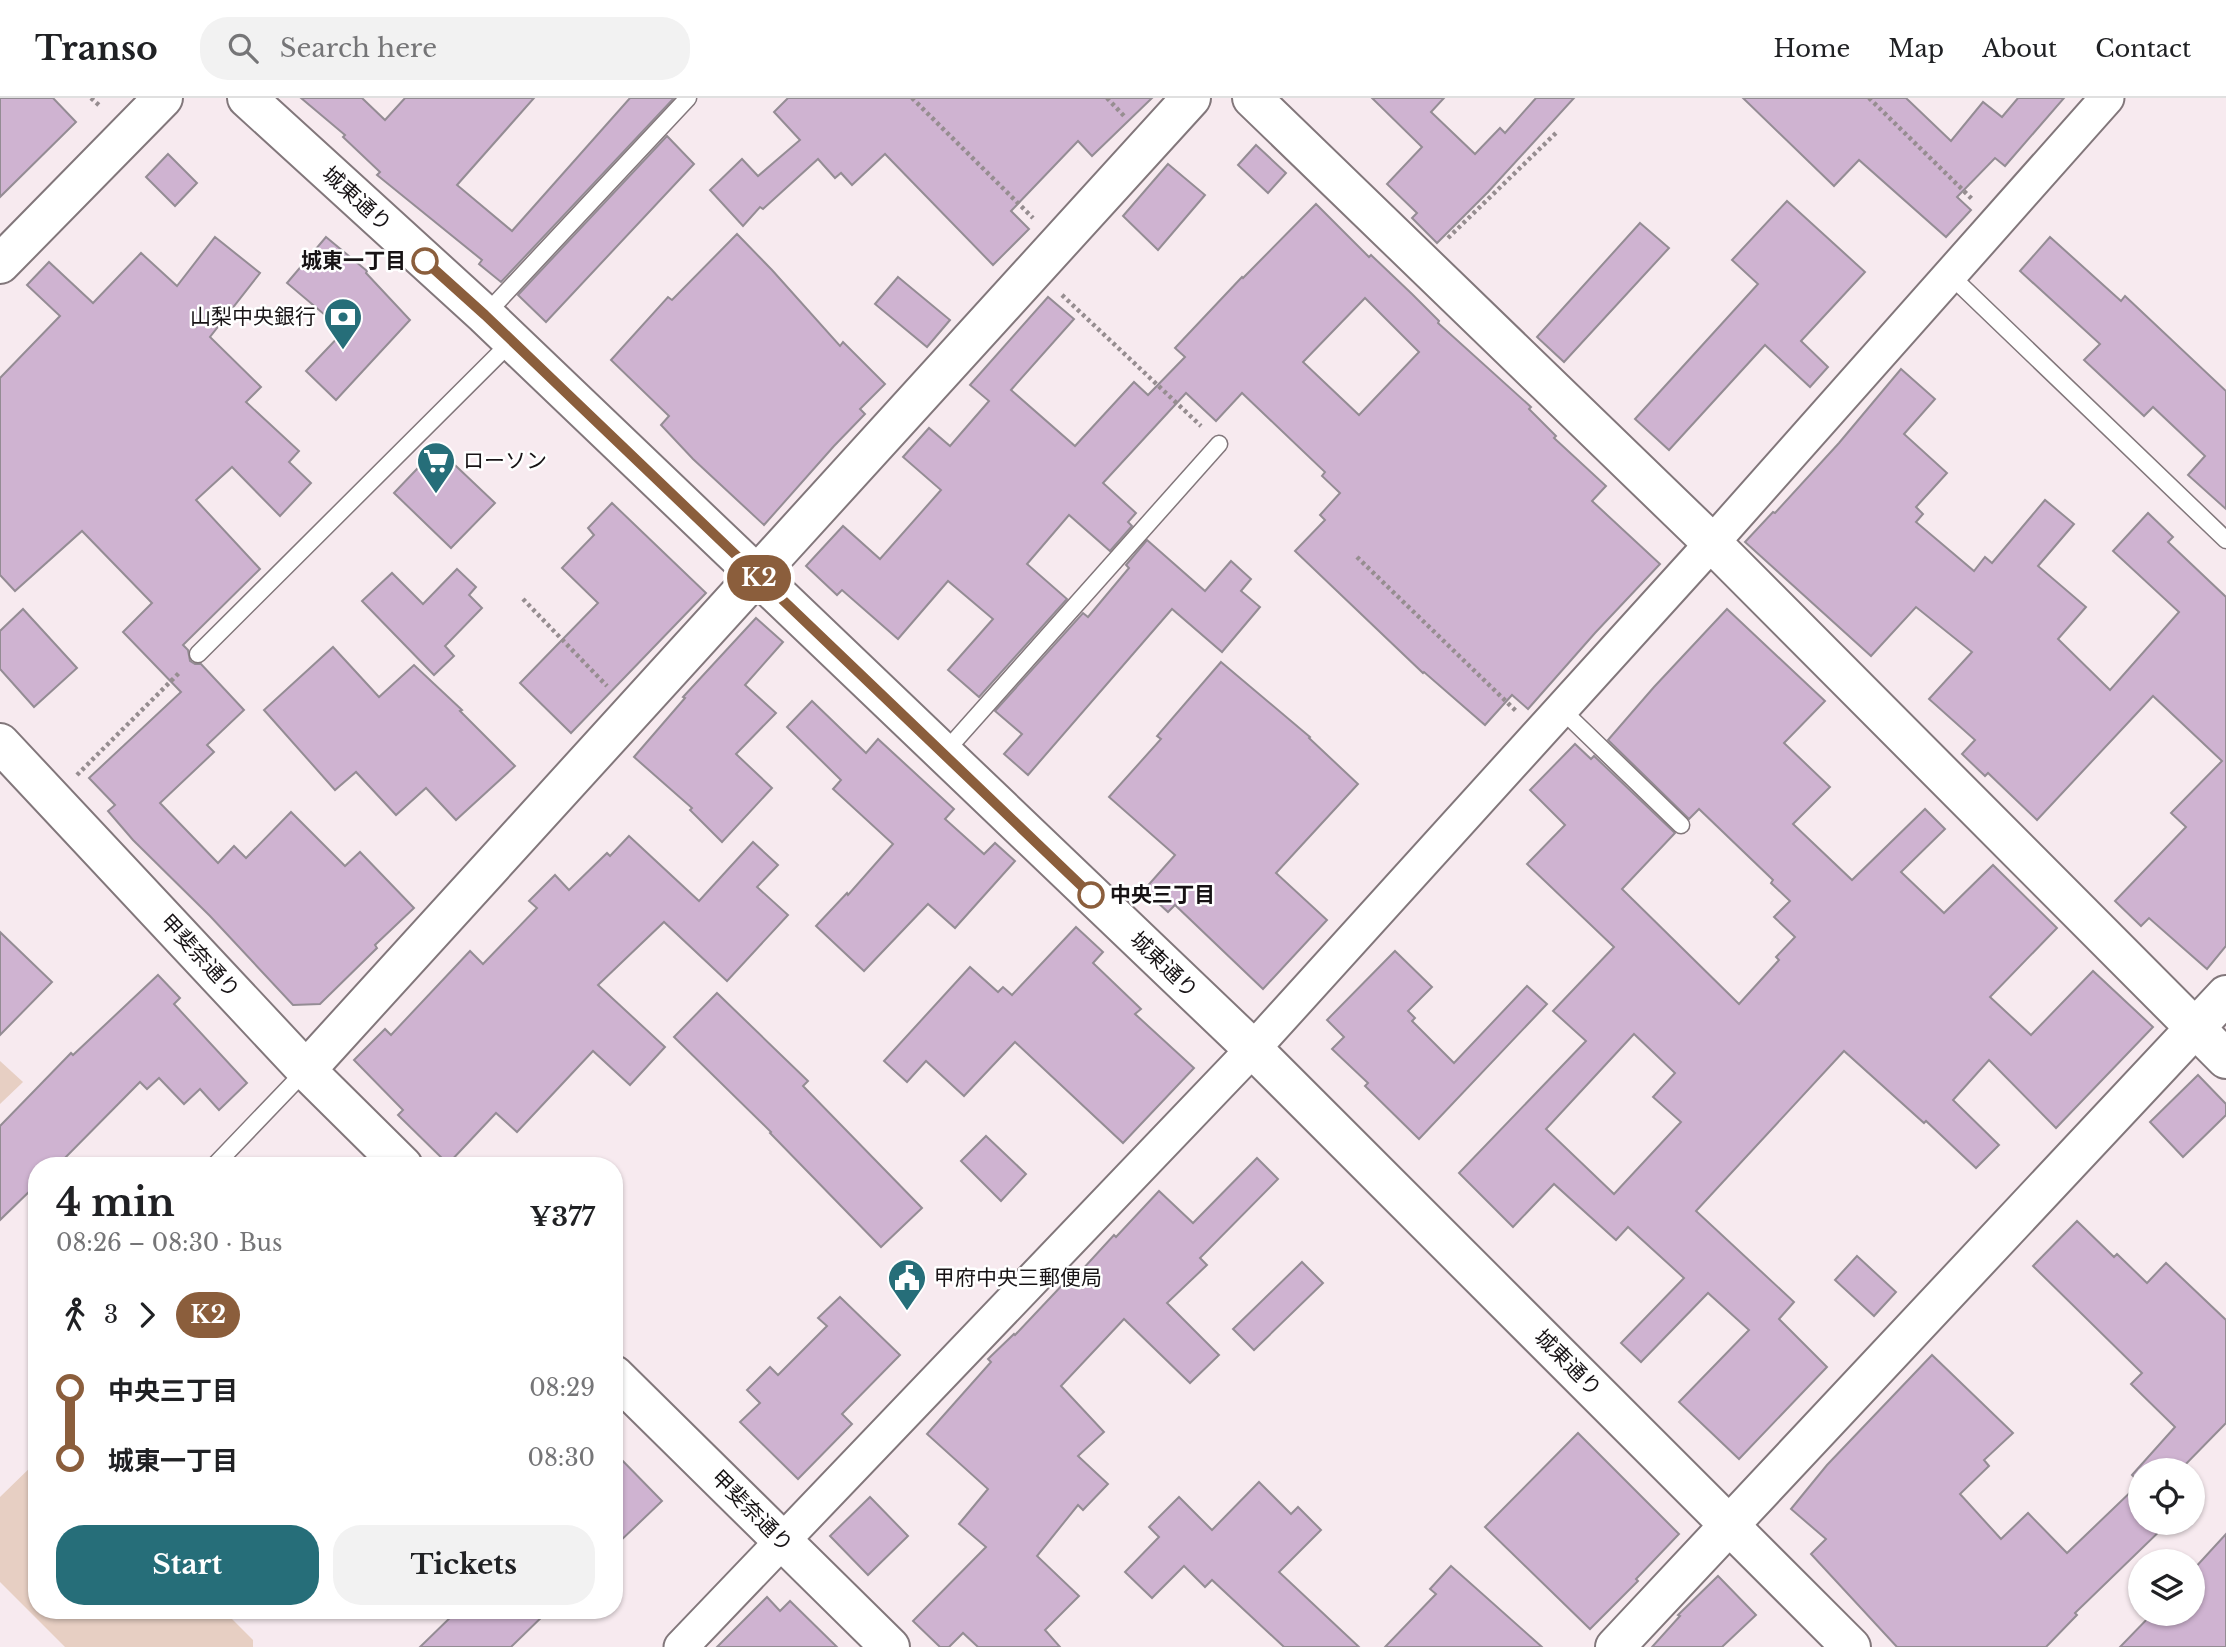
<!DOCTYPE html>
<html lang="en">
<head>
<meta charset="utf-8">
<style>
  :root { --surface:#fff; --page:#f2f2f2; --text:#202124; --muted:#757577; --line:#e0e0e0; --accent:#266e79 }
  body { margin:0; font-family:"Libre Baskerville","Noto Sans JP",serif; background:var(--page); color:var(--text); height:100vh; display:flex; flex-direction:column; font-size:26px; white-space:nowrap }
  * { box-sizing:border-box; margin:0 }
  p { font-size:23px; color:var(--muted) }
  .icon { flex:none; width:38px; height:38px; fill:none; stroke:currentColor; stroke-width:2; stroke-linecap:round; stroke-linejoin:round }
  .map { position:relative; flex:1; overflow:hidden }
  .side { position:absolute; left:28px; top:1059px; width:595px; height:462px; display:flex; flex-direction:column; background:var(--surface); border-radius:28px; box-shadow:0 2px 5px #0004 }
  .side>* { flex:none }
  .badge { padding:0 14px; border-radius:23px; font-size:24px; line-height:46px }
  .buttons { position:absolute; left:2128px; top:1360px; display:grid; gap:14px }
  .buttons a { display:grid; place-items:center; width:77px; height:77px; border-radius:50%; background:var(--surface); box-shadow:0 2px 5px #0004; font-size:35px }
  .map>.badge { position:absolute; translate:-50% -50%; box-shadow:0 0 0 4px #fff }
  .legs { display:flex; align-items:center; gap:10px; height:77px; padding:0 28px; font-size:23px }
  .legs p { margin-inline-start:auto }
  .headline { display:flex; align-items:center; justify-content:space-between; height:119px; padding:0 28px }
  h1 { font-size:38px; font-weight:800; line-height:52px }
  .cta { display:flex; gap:14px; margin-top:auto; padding:14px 28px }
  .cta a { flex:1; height:80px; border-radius:28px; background:var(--accent); color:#fff; font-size:28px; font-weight:800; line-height:80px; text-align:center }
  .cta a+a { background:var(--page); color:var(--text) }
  ul { padding:0 28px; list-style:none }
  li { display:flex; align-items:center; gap:24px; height:70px; font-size:26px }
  li i { display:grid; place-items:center; width:10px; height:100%; margin:0 9px; background:currentColor }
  li i::after { content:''; width:18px; height:18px; margin:-9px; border:5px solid; border-radius:50%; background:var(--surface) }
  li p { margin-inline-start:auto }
  li:first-child i { background:linear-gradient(#0000 50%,currentColor 0) }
  li:last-child i { background:linear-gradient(currentColor 50%,#0000 0) }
  header { display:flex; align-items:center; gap:42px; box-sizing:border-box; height:98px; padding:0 35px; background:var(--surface); border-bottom:2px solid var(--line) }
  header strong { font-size:33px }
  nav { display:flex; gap:38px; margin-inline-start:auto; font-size:24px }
  .search { width:490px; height:63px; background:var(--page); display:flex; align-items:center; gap:18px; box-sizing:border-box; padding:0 24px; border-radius:28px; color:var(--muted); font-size:26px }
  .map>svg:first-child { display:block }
</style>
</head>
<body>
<header>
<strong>Transo</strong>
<div class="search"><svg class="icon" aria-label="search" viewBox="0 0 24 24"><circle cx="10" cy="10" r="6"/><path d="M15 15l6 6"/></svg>Search here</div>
<nav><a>Home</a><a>Map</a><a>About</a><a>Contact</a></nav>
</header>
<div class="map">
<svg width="2226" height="1549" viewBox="0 0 2226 1549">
  <rect width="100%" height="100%" fill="#f7eaef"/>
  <g fill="#e7cfc3">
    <path d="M 0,963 L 23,984 L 0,1006 Z"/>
    <path d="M 37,1363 L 37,1512 L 223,1512 L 253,1542 L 253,1549 L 65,1549 L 0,1484 L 0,1399 Z"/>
  </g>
  <g fill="#cfb3d1" stroke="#948c94" stroke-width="2" fill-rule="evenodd">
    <path d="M 0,0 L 53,0 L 76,24 L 0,99 Z"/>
    <path d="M 301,0 L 362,0 L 385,22 L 405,0 L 534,0 L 457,87 L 512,133 L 630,0 L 674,0 L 501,184 L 479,166 L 482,162 L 377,77 L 380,74 L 343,39 L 345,37 Z"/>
    <path d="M 788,0 L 1152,0 L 1092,58 L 1078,43 L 1011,113 L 1029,131 L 993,167 L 885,56 L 852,87 L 841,75 L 835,80 L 818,61 L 763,111 L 760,109 L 743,128 L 710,92 L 742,61 L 758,78 L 800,42 L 774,14 Z"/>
    <path d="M 1372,0 L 1444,0 L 1431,14 L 1475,56 L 1500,30 L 1505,35 L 1536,0 L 1574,0 L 1488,94 L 1437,145 L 1412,120 L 1417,115 L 1387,86 L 1422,49 Z"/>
    <path d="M 1743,0 L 1906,0 L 1951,43 L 1983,4 L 2002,19 L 2018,0 L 2064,0 L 2005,68 L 1995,60 L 1957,99 L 1971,112 L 1946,139 L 1859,62 L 1834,88 Z"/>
    <path d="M 667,38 L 694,66 L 546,224 L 518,197 Z"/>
    <path d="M 1256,47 L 1286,75 L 1268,95 L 1238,67 Z"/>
    <path d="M 168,56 L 197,85 L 175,108 L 146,79 Z"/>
    <path d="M 1168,66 L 1205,97 L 1158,152 L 1123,118 Z"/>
    <path d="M 1787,103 L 1865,174 L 1801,243 L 1828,269 L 1810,289 L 1765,247 L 1669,352 L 1635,321 L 1758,186 L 1732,162 Z"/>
    <path d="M 1316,106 L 1369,159 L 1371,157 L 1412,196 L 1439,223 L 1438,225 L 1531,309 L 1529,311 L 1556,338 L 1554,340 L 1606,388 L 1592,403 L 1660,466 L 1595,535 L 1528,611 L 1512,597 L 1485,627 L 1424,574 L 1423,575 L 1295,453 L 1325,422 L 1320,417 L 1340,395 L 1322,378 L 1325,374 L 1242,295 L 1216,323 L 1186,295 L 1103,385 L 1136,415 L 1128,424 L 1132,428 L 1110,453 L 1069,417 L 1027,466 L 1067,501 L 979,599 L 948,572 L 993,521 L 948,483 L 898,541 L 842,492 L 837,497 L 806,468 L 843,428 L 880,461 L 941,392 L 903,359 L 929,330 L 950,348 L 989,303 L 970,287 L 1048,199 L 1074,221 L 1011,292 L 1075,348 L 1134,284 L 1148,297 L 1185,259 L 1175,250 L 1242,179 L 1243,180 ZM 1365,200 L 1419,254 L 1359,317 L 1303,264 Z"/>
    <path d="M 1640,125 L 1669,150 L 1564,264 L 1537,239 Z"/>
    <path d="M 737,136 L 772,172 L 840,248 L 843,244 L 885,286 L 860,311 L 865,316 L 834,348 L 764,427 L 693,361 L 661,327 L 669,318 L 611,262 L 668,199 L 672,202 Z"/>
    <path d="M 215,139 L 260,175 L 210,239 L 261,289 L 246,304 L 299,353 L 289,364 L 311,385 L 280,418 L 232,369 L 196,402 L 260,471 L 183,547 L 188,552 L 190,563 L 195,566 L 201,566 L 244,612 L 207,647 L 214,654 L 160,705 L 218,765 L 234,748 L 246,760 L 291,714 L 345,768 L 360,754 L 414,810 L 375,847 L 377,850 L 320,906 L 293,907 L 210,818 L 133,742 L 108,713 L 115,707 L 89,680 L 181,594 L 123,534 L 152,505 L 82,433 L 15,493 L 0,477 L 0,280 L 60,218 L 27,187 L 49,164 L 93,205 L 141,155 L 177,188 Z"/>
    <path d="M 326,139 L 367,173 L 366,175 L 410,222 L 336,302 L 306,273 L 344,233 L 287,185 Z"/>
    <path d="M 2050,139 L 2121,203 L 2125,198 L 2226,293 L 2226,411 L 2188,377 L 2205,358 L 2153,309 L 2144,318 L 2084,262 L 2100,246 L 2020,173 Z"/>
    <path d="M 898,179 L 950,222 L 927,249 L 875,206 Z"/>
    <path d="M 1901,271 L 1935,301 L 1904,336 L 1947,375 L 1916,409 L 1923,416 L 1916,424 L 1974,473 L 1985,459 L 1992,465 L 2045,402 L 2074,426 L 2038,468 L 2086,509 L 2058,541 L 2110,592 L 2179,514 L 2113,453 L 2148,415 L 2173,439 L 2168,444 L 2226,499 L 2226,848 L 2207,871 L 2149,820 L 2141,828 L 2115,803 L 2186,729 L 2171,715 L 2222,663 L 2153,598 L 2037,722 L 1988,675 L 1985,678 L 1962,656 L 1975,642 L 1929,601 L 1972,554 L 1916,509 L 1871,558 L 1745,444 L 1773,414 L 1775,415 L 1839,345 Z"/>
    <path d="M 437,350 L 495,405 L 451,450 L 394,395 Z"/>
    <path d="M 612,405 L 706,495 L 571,635 L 520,585 L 598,505 L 562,470 L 594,437 L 588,430 Z"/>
    <path d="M 1147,442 L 1205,493 L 1231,463 L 1251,481 L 1241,493 L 1260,509 L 1222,554 L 1172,511 L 1028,677 L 1004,656 L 1022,636 L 995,613 L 1083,515 L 1088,519 L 1129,470 L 1126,467 Z"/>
    <path d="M 457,471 L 476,489 L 469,497 L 482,510 L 445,548 L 454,558 L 434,577 L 362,503 L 392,475 L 423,506 Z"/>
    <path d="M 23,511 L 77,570 L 34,609 L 0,571 L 0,533 Z"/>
    <path d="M 1727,511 L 1825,603 L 1784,645 L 1830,689 L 1793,726 L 1852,782 L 1925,711 L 1945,731 L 1901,774 L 1944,815 L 1993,767 L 2057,830 L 1990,899 L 2031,937 L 2093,873 L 2153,929 L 2056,1030 L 1989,962 L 1953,1002 L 1999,1047 L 1976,1070 L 1926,1023 L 1924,1025 L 1844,953 L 1696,1113 L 1794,1204 L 1779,1221 L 1827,1269 L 1739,1361 L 1679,1304 L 1749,1232 L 1708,1195 L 1641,1264 L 1621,1245 L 1684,1180 L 1628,1129 L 1616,1142 L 1554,1086 L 1513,1129 L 1459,1075 L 1586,943 L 1553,913 L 1614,849 L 1527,766 L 1565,727 L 1530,692 L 1575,646 L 1591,661 L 1594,658 L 1675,735 L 1622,791 L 1739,906 L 1779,862 L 1776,859 L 1795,839 L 1774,819 L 1790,803 L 1771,785 L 1773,782 L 1699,711 L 1689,721 L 1608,642 L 1654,589 ZM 1634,936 L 1675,975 L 1653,999 L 1681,1024 L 1614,1096 L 1546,1031 Z"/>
    <path d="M 756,520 L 783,544 L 745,587 L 776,615 L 736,656 L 772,690 L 722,744 L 690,712 L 692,710 L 634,659 L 685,600 L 683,599 Z"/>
    <path d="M 333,549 L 379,599 L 414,567 L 462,612 L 460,613 L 515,668 L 456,722 L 426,690 L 396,717 L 356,674 L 335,692 L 264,612 Z"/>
    <path d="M 1221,564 L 1310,639 L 1309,640 L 1358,686 L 1276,775 L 1327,822 L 1263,891 L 1175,807 L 1168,814 L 1144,792 L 1175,757 L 1109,699 L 1161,641 L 1157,638 Z"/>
    <path d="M 812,603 L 866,655 L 878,641 L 954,711 L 945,721 L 984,756 L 995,745 L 1015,763 L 955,830 L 928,806 L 864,873 L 816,828 L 847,795 L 848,797 L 893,746 L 833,691 L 841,682 L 787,629 Z"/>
    <path d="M 629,738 L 699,803 L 753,744 L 778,767 L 757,789 L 788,817 L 727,883 L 664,824 L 598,887 L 665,949 L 630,987 L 593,953 L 517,1034 L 496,1015 L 448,1066 L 398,1017 L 403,1012 L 354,962 L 385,931 L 391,937 L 470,853 L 483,866 L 537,810 L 529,803 L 555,777 L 569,792 L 607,755 L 610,758 Z"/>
    <path d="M 1076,829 L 1103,854 L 1093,865 L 1141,911 L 1135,916 L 1194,970 L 1123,1045 L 1015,944 L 964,998 L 926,963 L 907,984 L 884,963 L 970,869 L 998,894 L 1003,889 L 1012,897 Z"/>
    <path d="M 0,834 L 52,884 L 0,937 Z"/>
    <path d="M 1395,853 L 1432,889 L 1408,913 L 1415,920 L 1412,923 L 1454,965 L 1527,888 L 1547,906 L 1419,1041 L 1365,988 L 1368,985 L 1332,951 L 1344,939 L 1327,922 Z"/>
    <path d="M 158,877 L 180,900 L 174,906 L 247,985 L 219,1012 L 200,991 L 184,1006 L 159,980 L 147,991 L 140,984 L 57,1068 L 37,1068 L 37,1086 L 0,1122 L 0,1028 L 71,955 L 73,957 Z"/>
    <path d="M 717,895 L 808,983 L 803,988 L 922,1110 L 881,1149 L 770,1035 L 771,1034 L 674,939 Z"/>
    <path d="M 2198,977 L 2226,1006 L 2226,1017 L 2183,1059 L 2150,1024 Z"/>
    <path d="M 986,1038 L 1026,1076 L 1001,1103 L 961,1063 Z"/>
    <path d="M 1257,1060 L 1278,1081 L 1200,1160 L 1207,1167 L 1167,1205 L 1219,1257 L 1190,1285 L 1124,1221 L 1061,1288 L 1104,1334 L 1078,1358 L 1108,1386 L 1083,1412 L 1078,1407 L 1037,1458 L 1079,1498 L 1045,1532 L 1060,1549 L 978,1549 L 963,1535 L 949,1549 L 940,1549 L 913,1523 L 986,1449 L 959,1426 L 988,1391 L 927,1336 L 991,1264 L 988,1261 L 1014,1236 L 1015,1237 L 1067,1182 L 1070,1185 L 1114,1137 L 1116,1139 L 1159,1093 L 1193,1125 Z"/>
    <path d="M 2077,1123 L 2114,1159 L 2117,1156 L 2147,1185 L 2166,1165 L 2226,1222 L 2226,1325 L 2180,1372 L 2140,1372 L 2140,1424 L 2169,1424 L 2075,1515 L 2077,1517 L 2046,1549 L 1897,1549 L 1811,1456 L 1826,1441 L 1791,1411 L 1827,1367 L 1932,1257 L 2013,1335 L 1984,1362 L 1989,1368 L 1960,1396 L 2001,1441 L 2028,1415 L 2067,1455 L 2140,1385 L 2132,1377 L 2175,1329 L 2131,1286 L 2142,1275 L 2033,1168 Z"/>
    <path d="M 1857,1158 L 1896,1194 L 1874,1218 L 1835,1182 Z"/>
    <path d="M 1302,1164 L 1323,1185 L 1254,1252 L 1233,1231 Z"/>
    <path d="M 840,1199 L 900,1257 L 842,1316 L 852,1326 L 798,1381 L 740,1324 L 760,1305 L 747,1292 L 770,1269 L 778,1277 L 827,1228 L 818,1220 Z"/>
    <path d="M 1578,1335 L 1679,1436 L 1636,1481 L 1638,1483 L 1590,1531 L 1485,1429 Z"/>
    <path d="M 614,1354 L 662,1403 L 614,1449 Z"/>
    <path d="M 1259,1384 L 1291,1416 L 1298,1409 L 1321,1432 L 1279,1474 L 1359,1549 L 1284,1549 L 1212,1482 L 1205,1489 L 1184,1468 L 1152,1500 L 1125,1474 L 1159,1439 L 1149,1429 L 1179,1399 L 1212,1432 Z"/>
    <path d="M 870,1399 L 908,1438 L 868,1477 L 830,1438 Z"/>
    <path d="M 2226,1436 L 2226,1549 L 2120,1549 L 2152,1516 L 2193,1516 L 2193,1472 Z"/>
    <path d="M 1451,1468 L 1542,1549 L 1385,1549 L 1436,1496 L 1430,1491 Z"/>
    <path d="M 1718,1478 L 1756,1517 L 1722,1549 L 1652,1549 L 1680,1518 L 1678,1517 Z"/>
    <path d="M 767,1499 L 780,1513 L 790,1503 L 837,1549 L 717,1549 Z"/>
    <path d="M 458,1512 L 549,1512 L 511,1549 L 420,1549 Z"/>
  </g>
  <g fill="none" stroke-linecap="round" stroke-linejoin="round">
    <defs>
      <g id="service">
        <path d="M 1950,177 L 2226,442"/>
        <path d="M 485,217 L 688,0"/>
        <path d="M 198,556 L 512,243"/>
        <path d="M 1561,611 L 1681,727"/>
        <path d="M 943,656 L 1219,346"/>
        <path d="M 214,1068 L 306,972"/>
      </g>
      <path id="minor" d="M 681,1549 L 1253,951 L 1712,445 L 2107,0"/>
      <g id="tertiary">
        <path d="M 1252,0 L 1712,445 L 2226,961"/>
        <path d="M 0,645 L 306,972 L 403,1068"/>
        <path d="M 306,972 L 1191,0"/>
        <path d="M 614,1277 L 890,1549"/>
        <path d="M 1615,1549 L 2226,897"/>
      </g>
      <g id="trunk">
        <path d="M 247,0 L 485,217 L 1253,951 L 1851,1549"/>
        <path d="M 0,166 L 163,0"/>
      </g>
    </defs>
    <use href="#service" stroke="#82777b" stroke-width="19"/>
    <use href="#minor" stroke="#82777b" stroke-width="37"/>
    <use href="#tertiary" stroke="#82777b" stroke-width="42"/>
    <use href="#trunk" stroke="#82777b" stroke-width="42"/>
    <g stroke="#968d90" stroke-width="4.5" stroke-dasharray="3.5 3.5" stroke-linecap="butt">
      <path d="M 91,0 L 101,9"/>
      <path d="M 912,0 L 1033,120"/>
      <path d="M 1107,0 L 1125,19"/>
      <path d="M 1869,0 L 1973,102"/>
      <path d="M 1448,140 L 1558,33"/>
      <path d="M 1062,197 L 1201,328"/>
      <path d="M 1357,459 L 1516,613"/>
      <path d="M 523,501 L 607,588"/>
      <path d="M 77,677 L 180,574"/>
    </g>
    <use href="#service" stroke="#fff" stroke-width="16"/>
    <use href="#minor" stroke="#fff" stroke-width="33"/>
    <use href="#tertiary" stroke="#fff" stroke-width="38"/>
    <use href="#trunk" stroke="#fff" stroke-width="38"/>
  </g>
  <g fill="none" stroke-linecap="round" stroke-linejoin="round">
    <defs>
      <path id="line-1" d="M 425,163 L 485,217 L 1091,797"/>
    </defs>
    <use href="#line-1" stroke="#fff" stroke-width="16"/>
    <use href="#line-1" stroke="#8b5e3c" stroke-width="10"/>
  </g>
  <defs>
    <symbol id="bank-pin" viewBox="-11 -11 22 30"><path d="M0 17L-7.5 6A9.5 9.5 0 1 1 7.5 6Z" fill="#266e79" stroke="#fff"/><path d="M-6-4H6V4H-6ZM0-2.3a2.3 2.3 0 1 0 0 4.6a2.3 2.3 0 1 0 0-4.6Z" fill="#fff"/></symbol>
    <symbol id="supermarket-pin" viewBox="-11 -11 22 30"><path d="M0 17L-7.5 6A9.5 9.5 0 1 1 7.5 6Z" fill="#266e79" stroke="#fff"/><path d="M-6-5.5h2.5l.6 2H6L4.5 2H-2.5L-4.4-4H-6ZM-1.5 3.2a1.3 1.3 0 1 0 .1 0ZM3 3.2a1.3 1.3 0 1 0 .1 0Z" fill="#fff"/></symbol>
    <symbol id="civic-pin" viewBox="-11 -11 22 30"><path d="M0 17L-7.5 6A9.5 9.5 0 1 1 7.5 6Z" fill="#266e79" stroke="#fff"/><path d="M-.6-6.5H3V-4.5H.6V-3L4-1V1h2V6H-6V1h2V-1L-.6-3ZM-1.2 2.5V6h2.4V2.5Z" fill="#fff"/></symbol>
  </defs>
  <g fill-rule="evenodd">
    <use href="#bank-pin" x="321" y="197" width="44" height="60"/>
    <use href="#supermarket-pin" x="414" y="341" width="44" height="60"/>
    <use href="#civic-pin" x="885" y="1158" width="44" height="60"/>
  </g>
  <g fill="#fff" stroke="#8b5e3c" stroke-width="3.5">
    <circle cx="425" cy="163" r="12"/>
    <circle cx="1091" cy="797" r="12"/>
  </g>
  <g text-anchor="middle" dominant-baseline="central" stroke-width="5" stroke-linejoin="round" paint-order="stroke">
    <g font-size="21" fill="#171315" stroke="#fff">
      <text transform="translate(357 101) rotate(42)">城東通り</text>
      <text transform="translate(200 858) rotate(47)">甲斐奈通り</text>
      <text transform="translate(1164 867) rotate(44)">城東通り</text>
      <text transform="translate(1568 1265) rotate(45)">城東通り</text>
      <text transform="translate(752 1413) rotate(45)">甲斐奈通り</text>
    </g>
    <g font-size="21" font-weight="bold" fill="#171315" stroke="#fff" text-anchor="end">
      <text x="406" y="163">城東一丁目</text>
      <text x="1110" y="797" text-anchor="start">中央三丁目</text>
    </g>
    <g font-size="21" fill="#171315" stroke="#fff" text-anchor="start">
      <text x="316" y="219" text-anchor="end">山梨中央銀行</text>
      <text x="463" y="363">ローソン</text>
      <text x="934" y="1180">甲府中央三郵便局</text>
    </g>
  </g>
</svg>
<div class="buttons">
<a><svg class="icon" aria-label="locate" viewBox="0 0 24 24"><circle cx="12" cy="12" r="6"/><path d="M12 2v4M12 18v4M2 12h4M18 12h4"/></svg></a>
<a><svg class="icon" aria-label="layers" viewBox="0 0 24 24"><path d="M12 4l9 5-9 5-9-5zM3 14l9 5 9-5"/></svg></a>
</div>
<b class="badge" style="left:759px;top:480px;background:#8b5e3c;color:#fff">K2</b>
<section class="side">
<div class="headline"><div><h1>4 min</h1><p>08:26 – 08:30 · Bus</p></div><b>¥377</b></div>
<div class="legs"><svg class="icon" aria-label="walk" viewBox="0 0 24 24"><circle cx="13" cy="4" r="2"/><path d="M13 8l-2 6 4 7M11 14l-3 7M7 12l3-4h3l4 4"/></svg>3<svg class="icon" aria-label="forward" viewBox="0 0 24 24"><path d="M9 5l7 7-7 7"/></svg><b class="badge" style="background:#8b5e3c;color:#fff">K2</b></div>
<ul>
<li><i style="color:#8b5e3c"></i><b>中央三丁目</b><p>08:29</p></li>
<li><i style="color:#8b5e3c"></i><b>城東一丁目</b><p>08:30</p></li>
</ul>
<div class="cta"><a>Start</a><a>Tickets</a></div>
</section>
</div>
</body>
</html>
